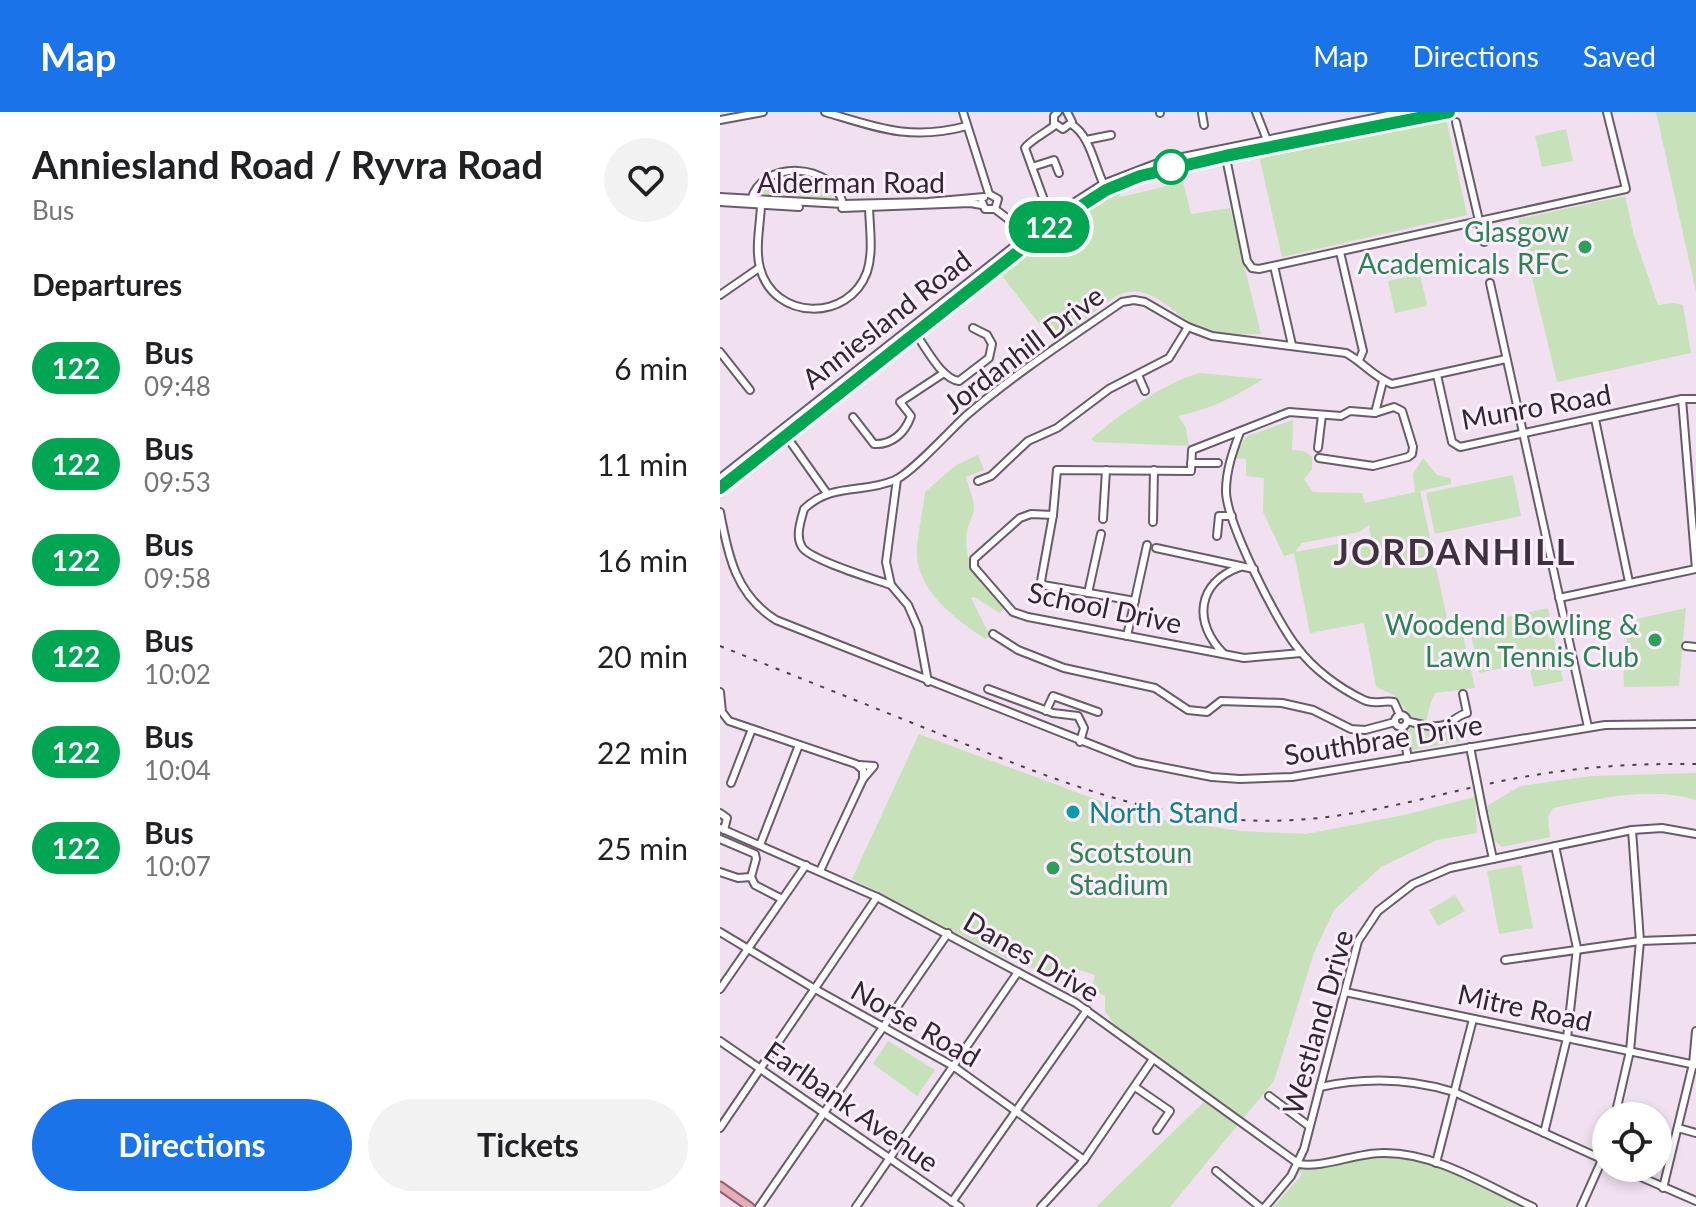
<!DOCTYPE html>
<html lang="en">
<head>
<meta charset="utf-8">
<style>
  :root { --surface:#fff; --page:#f2f2f2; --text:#202124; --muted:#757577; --accent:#1a73e8 }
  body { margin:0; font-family:Lato,sans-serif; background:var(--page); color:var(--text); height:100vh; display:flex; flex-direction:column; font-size:30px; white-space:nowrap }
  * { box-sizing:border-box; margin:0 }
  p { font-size:26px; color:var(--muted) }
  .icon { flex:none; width:44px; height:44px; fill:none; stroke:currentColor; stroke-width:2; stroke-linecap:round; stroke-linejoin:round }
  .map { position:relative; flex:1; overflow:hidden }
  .panel { display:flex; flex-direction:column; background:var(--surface); width:720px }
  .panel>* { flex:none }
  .badge { padding:0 16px; border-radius:26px; font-size:28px; line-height:52px }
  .tools { position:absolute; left:872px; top:990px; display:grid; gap:16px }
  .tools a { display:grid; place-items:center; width:80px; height:80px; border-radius:50%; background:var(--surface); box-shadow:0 4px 12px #0003; font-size:40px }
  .map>.badge { position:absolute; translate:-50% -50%; box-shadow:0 0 0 4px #fff }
  h2 { padding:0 32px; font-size:30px; line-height:72px }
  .round { display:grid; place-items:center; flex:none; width:84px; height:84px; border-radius:42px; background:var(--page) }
  .head { display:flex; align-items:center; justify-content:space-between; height:136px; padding:0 32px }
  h1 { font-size:38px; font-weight:700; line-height:60px }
  .button { display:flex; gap:16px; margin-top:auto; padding:16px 32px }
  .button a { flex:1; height:92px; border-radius:48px; background:var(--accent); color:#fff; font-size:32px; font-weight:700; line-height:92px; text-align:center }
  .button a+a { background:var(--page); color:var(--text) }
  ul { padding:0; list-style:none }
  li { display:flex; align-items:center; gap:24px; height:96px; padding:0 32px }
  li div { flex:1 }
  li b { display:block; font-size:30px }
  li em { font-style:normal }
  li .badge { min-width:88px; font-weight:700; text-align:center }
  header { display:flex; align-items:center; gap:48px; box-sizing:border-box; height:112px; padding:0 40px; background:var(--accent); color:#fff }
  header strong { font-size:38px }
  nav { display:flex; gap:44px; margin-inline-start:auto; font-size:28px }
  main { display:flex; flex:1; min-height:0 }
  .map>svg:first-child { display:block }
</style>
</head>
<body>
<header>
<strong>Map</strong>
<nav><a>Map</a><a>Directions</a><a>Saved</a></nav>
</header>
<main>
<section class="panel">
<div class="head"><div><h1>Anniesland Road / Ryvra Road</h1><p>Bus</p></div><a class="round"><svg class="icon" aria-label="heart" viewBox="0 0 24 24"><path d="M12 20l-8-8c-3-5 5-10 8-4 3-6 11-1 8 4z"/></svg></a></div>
<h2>Departures</h2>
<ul>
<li><span class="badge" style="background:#00a651;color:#fff">122</span><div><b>Bus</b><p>09:48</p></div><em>6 min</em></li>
<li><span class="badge" style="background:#00a651;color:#fff">122</span><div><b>Bus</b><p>09:53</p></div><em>11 min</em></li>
<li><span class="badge" style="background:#00a651;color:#fff">122</span><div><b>Bus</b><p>09:58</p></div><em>16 min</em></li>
<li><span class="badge" style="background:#00a651;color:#fff">122</span><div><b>Bus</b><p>10:02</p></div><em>20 min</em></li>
<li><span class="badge" style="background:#00a651;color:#fff">122</span><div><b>Bus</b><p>10:04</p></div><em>22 min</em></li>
<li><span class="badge" style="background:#00a651;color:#fff">122</span><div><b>Bus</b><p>10:07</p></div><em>25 min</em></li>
</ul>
<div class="button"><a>Directions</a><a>Tickets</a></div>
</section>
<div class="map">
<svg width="976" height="1095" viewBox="0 0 976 1095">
  <rect width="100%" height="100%" fill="#f0e0f0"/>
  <g fill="#c7e2ba" fill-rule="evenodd">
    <path d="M 936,0 L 976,0 L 976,180 Z"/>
    <path d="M 726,6 L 747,103 L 562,145 L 539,44 Z"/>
    <path d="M 846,17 L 853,49 L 822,55 L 815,24 Z"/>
    <path d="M 73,64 L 99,69 L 114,82 L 111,86 C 93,86 53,89 39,80 C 45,68 60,66 73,64 Z"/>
    <path d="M 463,70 L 471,102 L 510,96 L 541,222 C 520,222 498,223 478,215 C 454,204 429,165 395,185 C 374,197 355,218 336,233 L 282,164 L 345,112 L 398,75 L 401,85 Z"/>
    <path d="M 905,84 L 914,124 L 938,193 L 954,191 L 963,193 L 971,241 L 837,270 L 798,107 Z"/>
    <path d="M 700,162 L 707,194 L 675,201 L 668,169 Z"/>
    <path d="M 480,261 L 543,267 C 513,286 493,296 458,304 L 466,316 L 469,334 L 374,330 L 371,327 C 397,304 447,269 480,261 Z"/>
    <path d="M 573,308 L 572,338 L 584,339 L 592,345 L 592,358 L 584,367 L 593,380 L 642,381 L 645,391 L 695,380 L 693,362 L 703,346 L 717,363 L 731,366 L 731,372 L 700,379 L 729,516 L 741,514 L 755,576 L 715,581 L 711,590 L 706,610 L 691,604 L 674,583 L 656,575 L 644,511 L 590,521 L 574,441 L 564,444 L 543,400 L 544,366 L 526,364 L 526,347 L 513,346 L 527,324 ZM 649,413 L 651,426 L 575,440 L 582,431 L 639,420 Z"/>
    <path d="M 258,343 L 264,358 L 246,365 C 248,374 254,386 254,396 C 254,403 248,412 247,420 C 242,454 263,473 284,496 L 280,501 L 254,485 L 251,486 L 270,524 L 265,527 C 237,508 198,480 197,442 C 197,422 203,400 205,380 L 236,353 Z"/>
    <path d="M 793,363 L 801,404 L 715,422 L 706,381 Z"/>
    <path d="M 828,496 L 843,569 L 814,575 L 809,552 L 825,547 L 759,561 L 749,513 Z"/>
    <path d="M 966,496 L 959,574 L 904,575 L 903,546 L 910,545 L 903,510 Z"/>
    <path d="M 692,614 L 708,618 L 710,623 L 739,618 L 741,629 L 693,638 L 689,637 L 687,620 Z"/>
    <path d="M 199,622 L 394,694 L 433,706 L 521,719 L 586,722 L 684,703 L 755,685 L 757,721 L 717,728 L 661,755 L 614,798 L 594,841 L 554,969 L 450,1095 L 376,1095 L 490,984 L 395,914 L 385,899 L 385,884 L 372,877 L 375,863 L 353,856 L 347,864 L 338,865 L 287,847 L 132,767 Z"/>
    <path d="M 976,661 L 976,688 C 929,674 880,687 833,696 L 828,705 L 830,725 L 782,735 L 774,728 L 767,694 L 800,674 L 871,664 Z"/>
    <path d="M 801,753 L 813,816 L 779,822 L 767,759 Z"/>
    <path d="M 735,783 L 745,799 L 718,814 L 709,798 Z"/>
    <path d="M 168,929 L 215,958 L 197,984 L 153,952 Z"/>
    <path d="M 668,1041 L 716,1051 L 809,1095 L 553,1095 L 581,1064 L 579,1052 Z"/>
  </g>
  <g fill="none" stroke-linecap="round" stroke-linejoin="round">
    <defs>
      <g id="minor">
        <path d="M 105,0 C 159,16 190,29 247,14"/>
        <path d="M 243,0 L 269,82"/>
        <path d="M 338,0 L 334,4 L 334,11 L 343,17 L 352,10 L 347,0"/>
        <path d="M 440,0 L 440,1"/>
        <path d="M 536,0 L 547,28"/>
        <path d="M 482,1 L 484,13"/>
        <path d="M 0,8 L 43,0"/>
        <path d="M 736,10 L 764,130"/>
        <path d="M 351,12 C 371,24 374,54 385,75"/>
        <path d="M 366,28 L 391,23"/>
        <path d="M 505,41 L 527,149 L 532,156 L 539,157 L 906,77 L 887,0"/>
        <path d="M 312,55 L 334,48 L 339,61"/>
        <path d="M 269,82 L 278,87 L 275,97"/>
        <path d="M 0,85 L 123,92 L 208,90 L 264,85"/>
        <path d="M 31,88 C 42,47 114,50 123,92"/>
        <path d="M 324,88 L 305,36 C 309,29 327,20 335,13"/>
        <path d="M 0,90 L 79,95"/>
        <path d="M 262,90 L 265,97 L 275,97 L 312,125"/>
        <path d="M 41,94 C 40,114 35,137 40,156 C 54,209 129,210 147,160 C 154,139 149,113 149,92"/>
        <path d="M 122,96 L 250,91 L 262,93"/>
        <path d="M 620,140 L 643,239 L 639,248"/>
        <path d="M 554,154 L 572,233"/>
        <path d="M 770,171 L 868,615"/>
        <path d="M 0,183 L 39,156"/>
        <path d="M 195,221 C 206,235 221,267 239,269 L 269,246 L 272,232 L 267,223 L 253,216"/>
        <path d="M 0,240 L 30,278"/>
        <path d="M 418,263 L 425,279"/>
        <path d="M 717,263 L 732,330 L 740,335 L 962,287 L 976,287"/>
        <path d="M 962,287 L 976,457"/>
        <path d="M 655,301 L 663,269"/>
        <path d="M 133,305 L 154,332 C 172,333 185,321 191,304 L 180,290 L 224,261"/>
        <path d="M 875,307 L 909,470"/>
        <path d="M 520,320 C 513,339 506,358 506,379 C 506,409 557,511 577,535 C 593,557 619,576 644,588 C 654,593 663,588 674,590 L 680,603"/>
        <path d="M 72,332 L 106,380"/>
        <path d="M 598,336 L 602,303"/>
        <path d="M 471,351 L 498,351"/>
        <path d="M 0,366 L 330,106 L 383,72 L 443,49 L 683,0"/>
        <path d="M 177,367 L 166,450 L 171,473 L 188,493 L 198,516 L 208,570"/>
        <path d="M 258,369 L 271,364 L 308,329 L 337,316 L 389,277 L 449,246 L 468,215"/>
        <path d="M 0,376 L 333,112 C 368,87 403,68 445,57 L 729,0"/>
        <path d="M 0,400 C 8,444 16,483 56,508 L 416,650 L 492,665 L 520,667 L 572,665 L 885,613 L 976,612"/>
        <path d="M 333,403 L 311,402 L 300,406 L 254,447 L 254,455 L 293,500 L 308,505 L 524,546 L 581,541"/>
        <path d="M 383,407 L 386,358"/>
        <path d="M 433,410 L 434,358"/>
        <path d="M 497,424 L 499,404 L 512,404"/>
        <path d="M 436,436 L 534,457"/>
        <path d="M 171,473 C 154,467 90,448 82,435 C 75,424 81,408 84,397 C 112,370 143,382 175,368 C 193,360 231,317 248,302 C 296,261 350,226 402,190 L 414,188 L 425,190 L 468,215 L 492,224 L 626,241 C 643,250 653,265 672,272 L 786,247"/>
        <path d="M 368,481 L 381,422"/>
        <path d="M 839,486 L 976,457"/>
        <path d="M 415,489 L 323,473 L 321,469 L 333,403 L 337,358 L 471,359 L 472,338 L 569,300 L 621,304 L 630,299 L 655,301 L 674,295 L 682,299 L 693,335 L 692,342 L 688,345 L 653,354 L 599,346"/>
        <path d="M 273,522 L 298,538 L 344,556 L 435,576 L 468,598 L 487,600 L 501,589 L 562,591 L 593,598 L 631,617 L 645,618 L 675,610"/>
        <path d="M 407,524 L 427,433"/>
        <path d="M 966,534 L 976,535"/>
        <path d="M 504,542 C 473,511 476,471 520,455"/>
        <path d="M 268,577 L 333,601 L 358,604 L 364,616 L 360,630"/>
        <path d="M 0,580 L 2,600 L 9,609 L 136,652 L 143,658 L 143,667 L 100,759"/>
        <path d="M 326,599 L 333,584 L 378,600"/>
        <circle cx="681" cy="609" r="6"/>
        <path d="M 687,609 C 700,612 716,618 729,611 C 736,607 739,603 747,601 L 743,582"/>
        <path d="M 682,615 L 688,646"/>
        <path d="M 750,635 L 756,665"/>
        <path d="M 139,653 L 154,654 L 143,667"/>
        <path d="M 11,671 L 32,617"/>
        <path d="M 0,701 L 7,706 L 4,718"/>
        <path d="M 763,701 L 773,747"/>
        <path d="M 0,716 L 157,785 L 356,891 L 579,1052 C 604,1056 635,1041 663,1041 C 715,1040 767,1074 813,1095"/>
        <path d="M 0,727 L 35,742 L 36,747 L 31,765"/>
        <path d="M 40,733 L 79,633"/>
        <path d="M 0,760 L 18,766 L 31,765"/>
        <path d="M 31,765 L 35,773 L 62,787"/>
        <path d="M 0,820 L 95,877 L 233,954 L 364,1048"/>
        <path d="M 785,848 L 920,829 L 976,827"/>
        <path d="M 0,877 L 86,753"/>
        <path d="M 625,880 L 976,953"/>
        <path d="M 0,929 L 240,1095"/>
        <path d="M 415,975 L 450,999 L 437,1018"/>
        <path d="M 600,975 C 646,965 689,966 734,980 L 886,1049"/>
        <path d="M 549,984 L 589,1014"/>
        <path d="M 895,1004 L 910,939 L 920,829 L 912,718"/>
        <path d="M 0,1016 L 157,785"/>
        <path d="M 958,1016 L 976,1021"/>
        <path d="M 824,1021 L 847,926 L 857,836 L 835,734"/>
        <path d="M 716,1051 L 753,907"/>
        <path d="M 900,1056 L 976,1089"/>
        <path d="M 496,1059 L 540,1095"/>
        <path d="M 943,1076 L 973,952 L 976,919"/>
        <path d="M 232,1090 L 367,898"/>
        <path d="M 39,1095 L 228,821"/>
        <path d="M 136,1095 L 298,860"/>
        <path d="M 321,1095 L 364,1048 L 433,947"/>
        <path d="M 545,1095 L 571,1064 L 584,1037 L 638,829 L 658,799 L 693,772 L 730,756 L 912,718 L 942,716 L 976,722"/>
        <path d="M 861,1095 L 886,1039"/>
      </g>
      <path id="major" d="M 0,1074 L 30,1095"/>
    </defs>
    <use href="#minor" stroke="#695c6a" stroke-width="10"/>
    <use href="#major" stroke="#985c6b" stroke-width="11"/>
    <use href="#minor" stroke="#fff" stroke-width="6"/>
    <use href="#major" stroke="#e3aeb9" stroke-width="7"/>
    <path stroke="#484148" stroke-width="2" stroke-dasharray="4 8" stroke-linecap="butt" d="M 0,534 C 75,564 150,594 225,624 C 344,671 444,715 575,708 C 643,704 711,684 777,670 C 844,656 908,651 976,652"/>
    <defs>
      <path id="minor-bridge" d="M 756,665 L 763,701"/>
    </defs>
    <use href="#minor-bridge" stroke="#695c6a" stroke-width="10" stroke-linecap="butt"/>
    <use href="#minor-bridge" stroke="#fff" stroke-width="6"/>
  </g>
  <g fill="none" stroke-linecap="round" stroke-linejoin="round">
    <defs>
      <path id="line" d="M 0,376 L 333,112 L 386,78 L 420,64 L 505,44 L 729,0"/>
    </defs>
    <use href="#line" stroke="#fff" stroke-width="18"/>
    <use href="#line" stroke="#00a651" stroke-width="12"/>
  </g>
  <circle fill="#fff" stroke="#00a651" stroke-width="4" cx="451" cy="55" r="16"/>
  <g fill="#2e9e5b" stroke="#fdedfe" stroke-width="3">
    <circle cx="865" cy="135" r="8"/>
    <circle cx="935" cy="528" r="8"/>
    <circle cx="333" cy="756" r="8"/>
  </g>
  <circle fill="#0f9aa8" stroke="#fdedfe" stroke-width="3" cx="353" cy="700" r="8"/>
  <g text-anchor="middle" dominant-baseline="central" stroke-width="6" stroke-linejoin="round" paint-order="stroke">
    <g font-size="28" fill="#2f292f" stroke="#fdedfe">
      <text x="131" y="70">Alderman Road</text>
      <text transform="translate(166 207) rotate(-38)">Anniesland Road</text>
      <text transform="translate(303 237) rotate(-37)">Jordanhill Drive</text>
      <text transform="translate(816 294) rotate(-10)">Munro Road</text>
      <text transform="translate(385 495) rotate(12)">School Drive</text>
      <text transform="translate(663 627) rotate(-9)">Southbrae Drive</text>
      <text transform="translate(312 844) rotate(30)">Danes Drive</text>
      <text transform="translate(805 895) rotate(12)">Mitre Road</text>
      <text transform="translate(597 910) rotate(-74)">Westland Drive</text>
      <text transform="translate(196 911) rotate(30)">Norse Road</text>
      <text transform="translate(132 994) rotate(35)">Earlbank Avenue</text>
    </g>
    <g font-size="28" fill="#27864d" stroke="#fdedfe" text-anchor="end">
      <text x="849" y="119">Glasgow<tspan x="849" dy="32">Academicals RFC</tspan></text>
      <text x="919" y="512">Woodend Bowling &amp;<tspan x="919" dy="32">Lawn Tennis Club</tspan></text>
      <text x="349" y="740" text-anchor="start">Scotstoun<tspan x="349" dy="32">Stadium</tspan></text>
    </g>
    <g font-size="28" fill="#0d838f" stroke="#fdedfe" text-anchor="start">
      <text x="369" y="700">North Stand</text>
    </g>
    <g font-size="36" font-weight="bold" letter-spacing="2" fill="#3f323f" stroke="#fdedfe">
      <text x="735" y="439">JORDANHILL</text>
    </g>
  </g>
</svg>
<div class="tools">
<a><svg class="icon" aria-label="locate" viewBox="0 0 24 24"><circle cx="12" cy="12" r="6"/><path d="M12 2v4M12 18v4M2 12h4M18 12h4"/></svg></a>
</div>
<b class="badge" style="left:329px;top:115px;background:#00a651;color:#fff">122</b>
</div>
</main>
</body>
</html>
